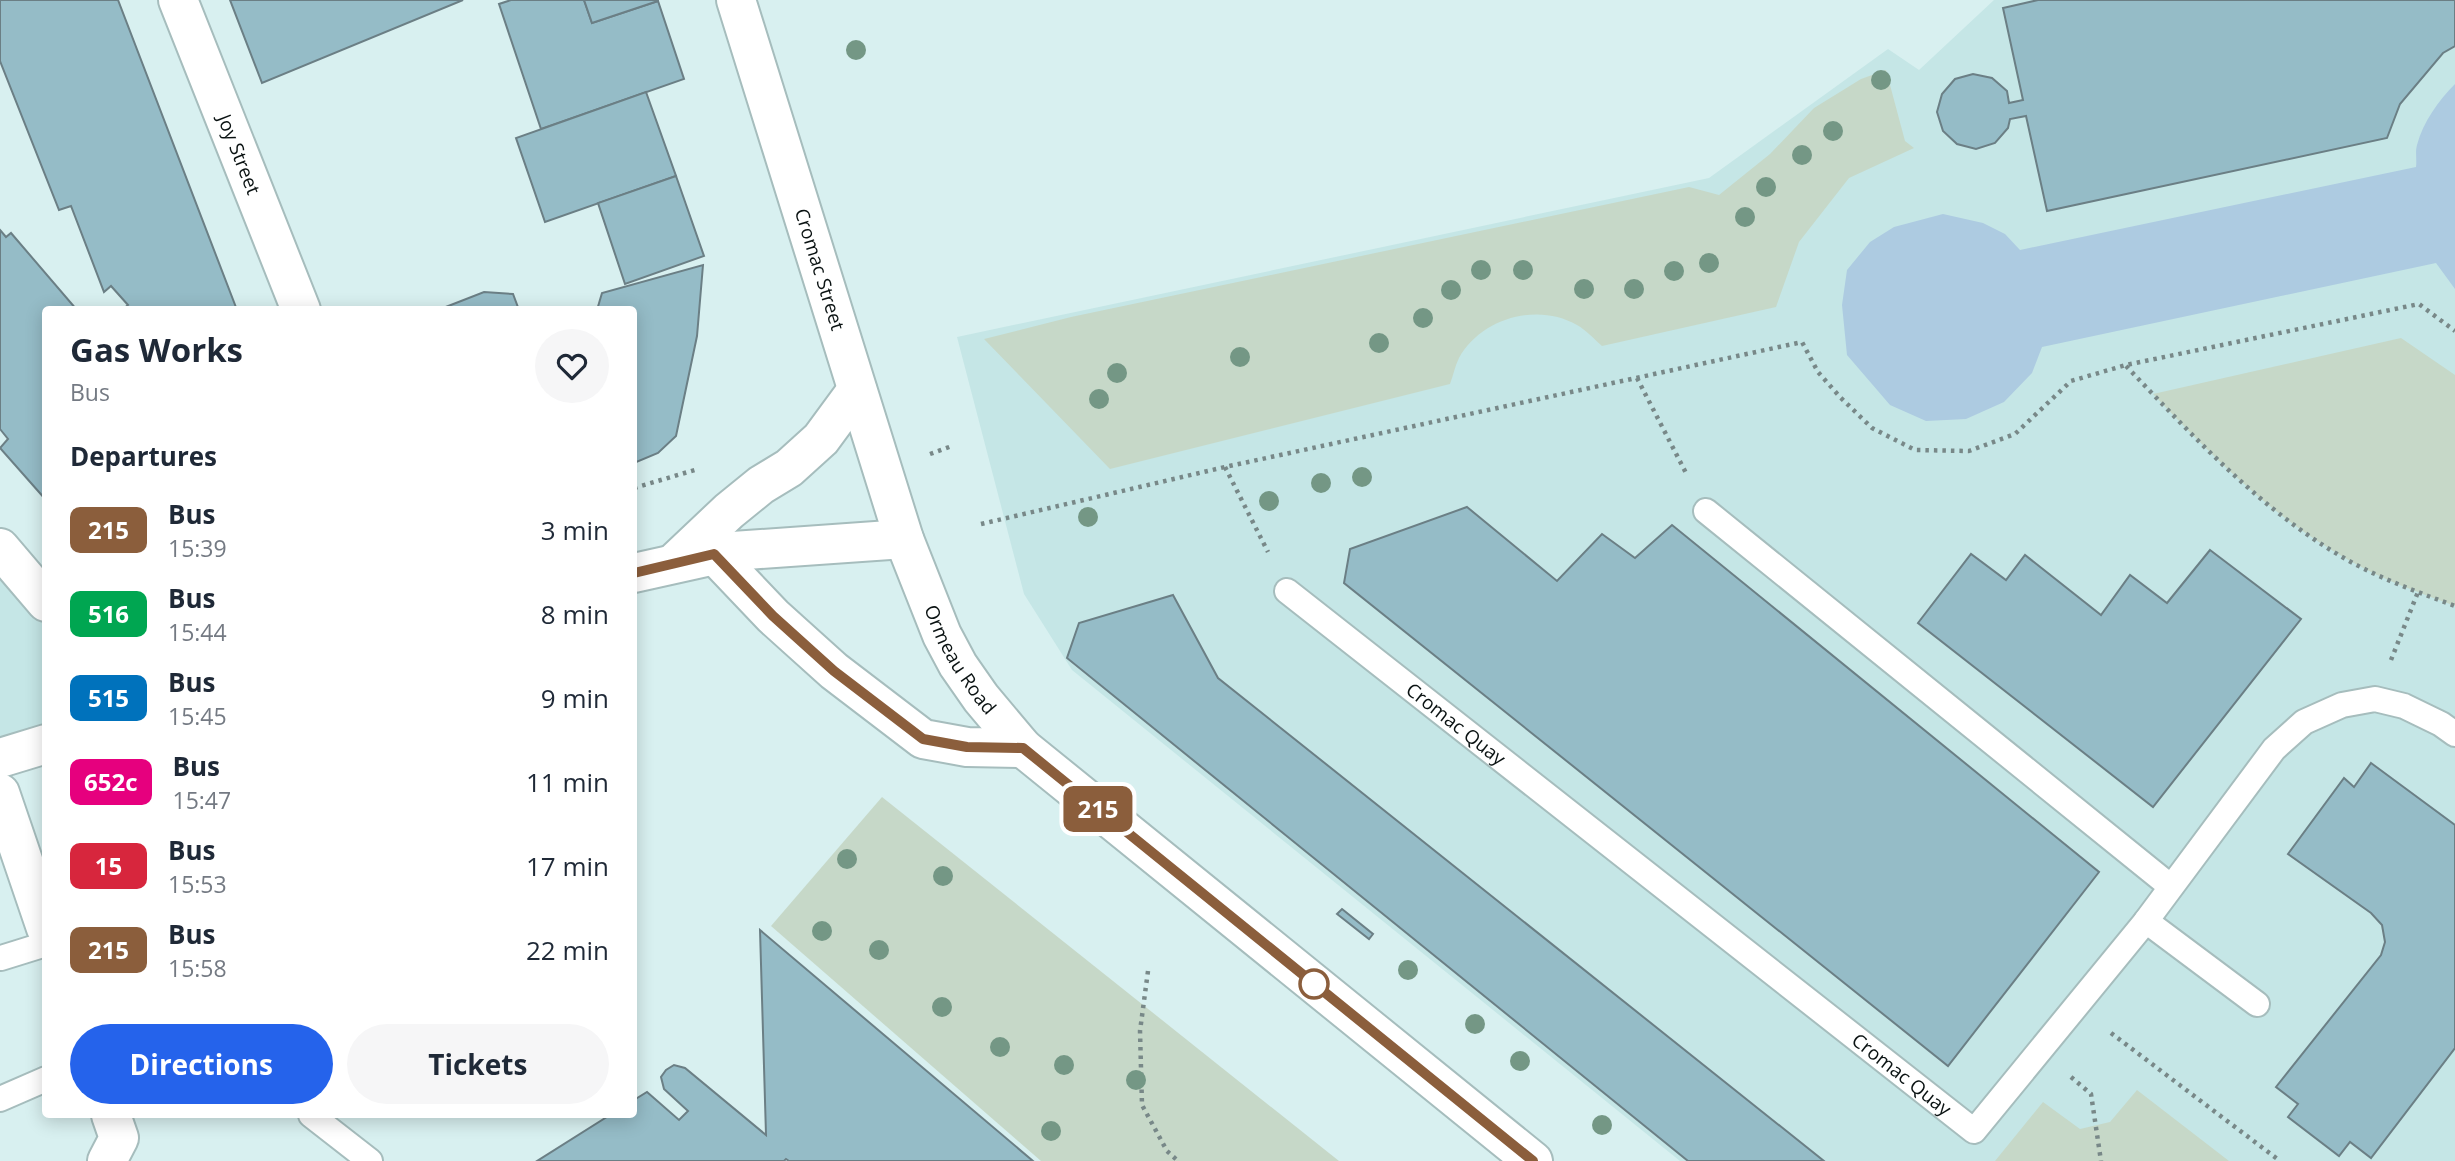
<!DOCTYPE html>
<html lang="en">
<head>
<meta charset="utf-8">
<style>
  :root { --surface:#fff; --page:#f6f6f7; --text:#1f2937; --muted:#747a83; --accent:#2563eb }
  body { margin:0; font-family:"Open Sans",sans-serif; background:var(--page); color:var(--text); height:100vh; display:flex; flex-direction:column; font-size:26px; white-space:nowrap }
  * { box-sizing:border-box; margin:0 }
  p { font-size:23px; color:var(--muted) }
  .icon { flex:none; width:38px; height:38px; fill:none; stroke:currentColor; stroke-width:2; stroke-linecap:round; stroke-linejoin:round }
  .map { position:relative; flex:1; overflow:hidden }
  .panel { position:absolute; left:42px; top:306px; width:595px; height:812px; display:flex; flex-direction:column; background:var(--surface); border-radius:7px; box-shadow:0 4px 18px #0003 }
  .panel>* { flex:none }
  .badge { padding:0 14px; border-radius:10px; font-size:24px; line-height:46px }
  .map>.badge { position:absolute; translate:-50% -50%; box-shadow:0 0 0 4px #fff }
  h2 { padding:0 28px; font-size:26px; line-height:63px }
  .round { display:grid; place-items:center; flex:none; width:74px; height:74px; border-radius:37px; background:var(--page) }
  .summary { display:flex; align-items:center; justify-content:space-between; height:119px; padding:0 28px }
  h1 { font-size:33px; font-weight:700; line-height:52px }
  .action { display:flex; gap:14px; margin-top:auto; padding:14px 28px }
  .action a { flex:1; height:80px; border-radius:42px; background:var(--accent); color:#fff; font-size:28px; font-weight:700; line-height:80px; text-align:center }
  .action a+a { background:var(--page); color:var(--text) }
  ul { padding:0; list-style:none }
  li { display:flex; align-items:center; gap:21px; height:84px; padding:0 28px }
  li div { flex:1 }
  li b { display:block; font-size:26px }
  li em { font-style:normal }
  li .badge { min-width:77px; font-weight:700; text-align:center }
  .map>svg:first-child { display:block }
</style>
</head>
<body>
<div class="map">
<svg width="2455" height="1161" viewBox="0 0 2455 1161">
  <rect width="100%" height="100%" fill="#d8f0f0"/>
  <g fill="#c5e6e6">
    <path d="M 1994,0 L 2455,0 L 2455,1161 L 1680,1161 L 1072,670 L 1024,594 L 957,337 L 1709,178 L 1888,49 L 1919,70 Z"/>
    <path d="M 0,567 L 46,617 L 45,734 L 0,750 Z"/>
  </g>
  <g fill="#c6d8c8">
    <path d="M 1886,70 L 1905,141 L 1914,148 L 1849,178 L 1799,242 L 1776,307 L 1602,346 C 1594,339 1586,330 1577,325 C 1538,302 1481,318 1459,358 C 1455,366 1453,376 1450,384 L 1110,469 L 984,339 L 1071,317 L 1689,187 L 1719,195 L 1770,154 L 1814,108 L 1861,79 Z"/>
    <path d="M 2401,338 L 2455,375 L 2455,606 C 2420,593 2384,580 2352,562 C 2275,520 2213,457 2153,394 Z"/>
    <path d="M 882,797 L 1339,1161 L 1041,1161 L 771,926 Z"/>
    <path d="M 2137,1090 L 2229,1161 L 1995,1161 L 2043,1102 L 2080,1129 L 2110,1122 Z"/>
  </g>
  <path fill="#adcbe1" d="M 2455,84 L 2455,289 L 2436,263 L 2042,347 L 2032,373 L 2004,402 L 1966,419 L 1926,421 L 1890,405 L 1847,355 L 1842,305 L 1847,270 L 1870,242 L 1894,227 L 1943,214 L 1983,223 L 2005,234 L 2020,250 L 2416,167 C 2417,160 2415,152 2417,145 C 2423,122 2439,100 2455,84 Z"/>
  <g fill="#95bcc7" stroke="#6b7f85" stroke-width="2">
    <path d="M 0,0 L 118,0 L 237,310 L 122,310 L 128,305 L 111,286 L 104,292 L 71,206 L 59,210 L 0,61 Z"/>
    <path d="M 230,0 L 463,0 L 262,83 Z"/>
    <path d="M 511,0 L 584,0 L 592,23 L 658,1 L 684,79 L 541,129 L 499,4 Z"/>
    <path d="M 584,0 L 658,0 L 658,1 L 592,23 Z"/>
    <path d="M 2038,0 L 2455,0 L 2455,46 L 2443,53 L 2400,104 L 2387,138 L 2047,211 L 2026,116 L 2010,119 L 2008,128 L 1995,143 L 1976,149 L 1957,144 L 1943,131 L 1937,112 L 1942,94 L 1955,79 L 1973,74 L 1992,78 L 2007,91 L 2009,103 L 2023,100 L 2003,8 Z"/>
    <path d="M 646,92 L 676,176 L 545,222 L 516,138 Z"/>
    <path d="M 676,176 L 704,256 L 625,284 L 598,203 Z"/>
    <path d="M 0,230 L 6,237 L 11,233 L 77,310 L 46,310 L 46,500 L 0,448 L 8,439 L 0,429 Z"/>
    <path d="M 703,265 L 697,336 L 676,436 L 658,453 L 634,463 L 634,310 L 597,310 L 602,293 Z"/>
    <path d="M 484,292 L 513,294 L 519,310 L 438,310 Z"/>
    <path d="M 1467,507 L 1557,581 L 1602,534 L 1635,558 L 1672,525 L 2099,872 L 1948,1066 L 1344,583 L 1350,549 Z"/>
    <path d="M 2210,550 L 2301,619 L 2153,807 L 1918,623 L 1971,554 L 2006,580 L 2025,555 L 2101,615 L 2130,575 L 2167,603 Z"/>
    <path d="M 1173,595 L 1218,678 L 1824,1161 L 1688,1161 L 1067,658 L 1079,623 Z"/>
    <path d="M 2371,763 L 2455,825 L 2455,1048 L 2371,1158 L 2350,1142 L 2339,1156 L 2288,1117 L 2298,1104 L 2276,1087 L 2381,955 L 2385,942 L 2382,925 L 2371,913 L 2288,854 L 2344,778 L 2354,787 Z"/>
    <path d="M 1342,909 L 1373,934 L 1369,939 L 1337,914 Z"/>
    <path d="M 760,930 L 1033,1161 L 789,1161 L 786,1159 L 784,1161 L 537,1161 L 610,1115 L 634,1115 L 634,1100 L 647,1092 L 679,1120 L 688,1111 L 664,1089 L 661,1077 L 666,1070 L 674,1065 L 685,1068 L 766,1135 Z"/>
  </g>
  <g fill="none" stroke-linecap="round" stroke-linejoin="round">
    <defs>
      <g id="lane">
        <path d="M 1706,511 L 2170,886"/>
        <path id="s1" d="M 1287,591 L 1974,1131 L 2146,921 L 2274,749 L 2304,722 L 2342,705 L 2375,699 L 2404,706 L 2441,724 L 2455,734"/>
        <path d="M 2146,921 L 2257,1004"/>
        <path d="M 1,958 L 46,944"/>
        <path d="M 0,1099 L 46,1079"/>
        <path d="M 311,1115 L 370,1161"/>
      </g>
      <g id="street">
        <path id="s2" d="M 178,0 L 301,310"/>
        <path d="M 0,548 L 46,602"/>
        <path d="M 0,793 L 46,928"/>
        <path d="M 107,1161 L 119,1138 L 111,1115"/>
      </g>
      <g id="secondary">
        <path d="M 714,554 L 773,616 L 834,671 L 923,739 L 967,747 L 1023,748"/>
        <path d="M 674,563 L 729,511 L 761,485 L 789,468 L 821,439 L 857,390"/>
        <path d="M 634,573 L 733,551 L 904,539"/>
        <path d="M 0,758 L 46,744"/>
      </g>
      <g id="primary">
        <path id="s3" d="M 736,0 L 904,539 L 942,635 L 958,665 L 981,698 L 1023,748 L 1533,1161"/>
      </g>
    </defs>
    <use href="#lane" stroke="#a6bdbd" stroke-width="28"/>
    <use href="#street" stroke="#a6bdbd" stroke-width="42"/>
    <use href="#secondary" stroke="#a6bdbd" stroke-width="42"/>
    <use href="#primary" stroke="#a6bdbd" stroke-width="42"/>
    <g stroke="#788888" stroke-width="4.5" stroke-dasharray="3.5 5" stroke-linecap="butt">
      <path d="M 2126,366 C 2195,438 2263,513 2351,562 C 2384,580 2420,593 2455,606"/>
      <path d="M 1637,378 L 1686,473"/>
      <path d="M 930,454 L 952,446"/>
      <path d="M 1225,467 L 1268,552"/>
      <path d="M 634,488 L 698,469"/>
      <path d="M 981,524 L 1225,467 L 1802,342 L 1818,372 L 1840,397 L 1872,428 L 1915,450 L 1969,451 L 2015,434 L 2071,381 L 2126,365 L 2419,304 L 2455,331"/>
      <path d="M 2391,660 L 2418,592"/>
      <path d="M 1148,971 L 1140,1031 L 1142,1105 L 1167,1151 L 1178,1161"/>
      <path d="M 2111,1033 L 2280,1161"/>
      <path d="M 2071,1077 L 2091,1094 L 2101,1161"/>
    </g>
    <use href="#lane" stroke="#fff" stroke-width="24"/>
    <use href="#street" stroke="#fff" stroke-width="38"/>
    <use href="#secondary" stroke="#fff" stroke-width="38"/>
    <use href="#primary" stroke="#fff" stroke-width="38"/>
  </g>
  <g fill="#749785">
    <circle cx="856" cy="50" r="10"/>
    <circle cx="1881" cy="80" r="10"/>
    <circle cx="1833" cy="131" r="10"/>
    <circle cx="1802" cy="155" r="10"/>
    <circle cx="1766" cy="187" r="10"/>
    <circle cx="1745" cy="217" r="10"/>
    <circle cx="1709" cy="263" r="10"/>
    <circle cx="1481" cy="270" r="10"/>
    <circle cx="1523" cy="270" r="10"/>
    <circle cx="1674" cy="271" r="10"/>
    <circle cx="1584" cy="289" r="10"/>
    <circle cx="1634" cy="289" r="10"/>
    <circle cx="1451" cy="290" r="10"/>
    <circle cx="1423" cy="318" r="10"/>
    <circle cx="1379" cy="343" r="10"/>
    <circle cx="1240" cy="357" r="10"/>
    <circle cx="1117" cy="373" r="10"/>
    <circle cx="1099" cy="399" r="10"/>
    <circle cx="1362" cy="477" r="10"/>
    <circle cx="1321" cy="483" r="10"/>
    <circle cx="1269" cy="501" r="10"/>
    <circle cx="1088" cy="517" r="10"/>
    <circle cx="847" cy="859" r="10"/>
    <circle cx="943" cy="876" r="10"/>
    <circle cx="822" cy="931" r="10"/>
    <circle cx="879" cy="950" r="10"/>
    <circle cx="1408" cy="970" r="10"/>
    <circle cx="942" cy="1007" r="10"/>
    <circle cx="1475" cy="1024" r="10"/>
    <circle cx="1000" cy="1047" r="10"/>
    <circle cx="1520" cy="1061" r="10"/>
    <circle cx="1064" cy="1065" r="10"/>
    <circle cx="1136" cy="1080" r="10"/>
    <circle cx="1602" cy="1125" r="10"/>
    <circle cx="1051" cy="1131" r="10"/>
  </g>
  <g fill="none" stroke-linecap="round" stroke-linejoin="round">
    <defs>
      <path id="line" d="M 634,573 L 714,554 L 773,616 L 834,671 L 923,739 L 967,747 L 1023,748 L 1533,1161"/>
    </defs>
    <use href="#line" stroke="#fff" stroke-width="16"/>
    <use href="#line" stroke="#8b5e3c" stroke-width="10"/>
  </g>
  <circle fill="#fff" stroke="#8b5e3c" stroke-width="3.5" cx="1314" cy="984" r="14"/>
  <g text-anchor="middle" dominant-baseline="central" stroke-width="5" stroke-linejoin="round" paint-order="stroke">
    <g font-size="19" fill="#0a1212" stroke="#d8f0f0">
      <text stroke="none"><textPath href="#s2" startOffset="166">Joy Street</textPath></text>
      <text stroke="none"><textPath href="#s3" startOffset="282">Cromac Street</textPath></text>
      <text stroke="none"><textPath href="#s3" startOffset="698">Ormeau Road</textPath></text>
      <text stroke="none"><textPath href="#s1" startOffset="215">Cromac Quay</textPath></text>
      <text stroke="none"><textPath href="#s1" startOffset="782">Cromac Quay</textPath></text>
    </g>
  </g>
</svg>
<b class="badge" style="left:1098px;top:809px;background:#8b5e3c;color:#fff">215</b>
<section class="panel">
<div class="summary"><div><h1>Gas Works</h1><p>Bus</p></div><a class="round"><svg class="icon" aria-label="heart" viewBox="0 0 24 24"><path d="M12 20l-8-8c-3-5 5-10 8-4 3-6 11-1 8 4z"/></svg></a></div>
<h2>Departures</h2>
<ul>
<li><span class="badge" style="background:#8b5e3c;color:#fff">215</span><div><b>Bus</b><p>15:39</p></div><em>3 min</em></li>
<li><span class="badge" style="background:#00a651;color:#fff">516</span><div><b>Bus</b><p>15:44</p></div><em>8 min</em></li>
<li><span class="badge" style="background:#0072bc;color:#fff">515</span><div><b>Bus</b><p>15:45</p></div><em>9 min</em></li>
<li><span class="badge" style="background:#e6007e;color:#fff">652c</span><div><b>Bus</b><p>15:47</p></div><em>11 min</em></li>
<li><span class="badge" style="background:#d7263d;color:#fff">15</span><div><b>Bus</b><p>15:53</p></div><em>17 min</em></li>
<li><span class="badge" style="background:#8b5e3c;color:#fff">215</span><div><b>Bus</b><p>15:58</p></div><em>22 min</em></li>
</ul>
<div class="action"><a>Directions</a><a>Tickets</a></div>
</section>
</div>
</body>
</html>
